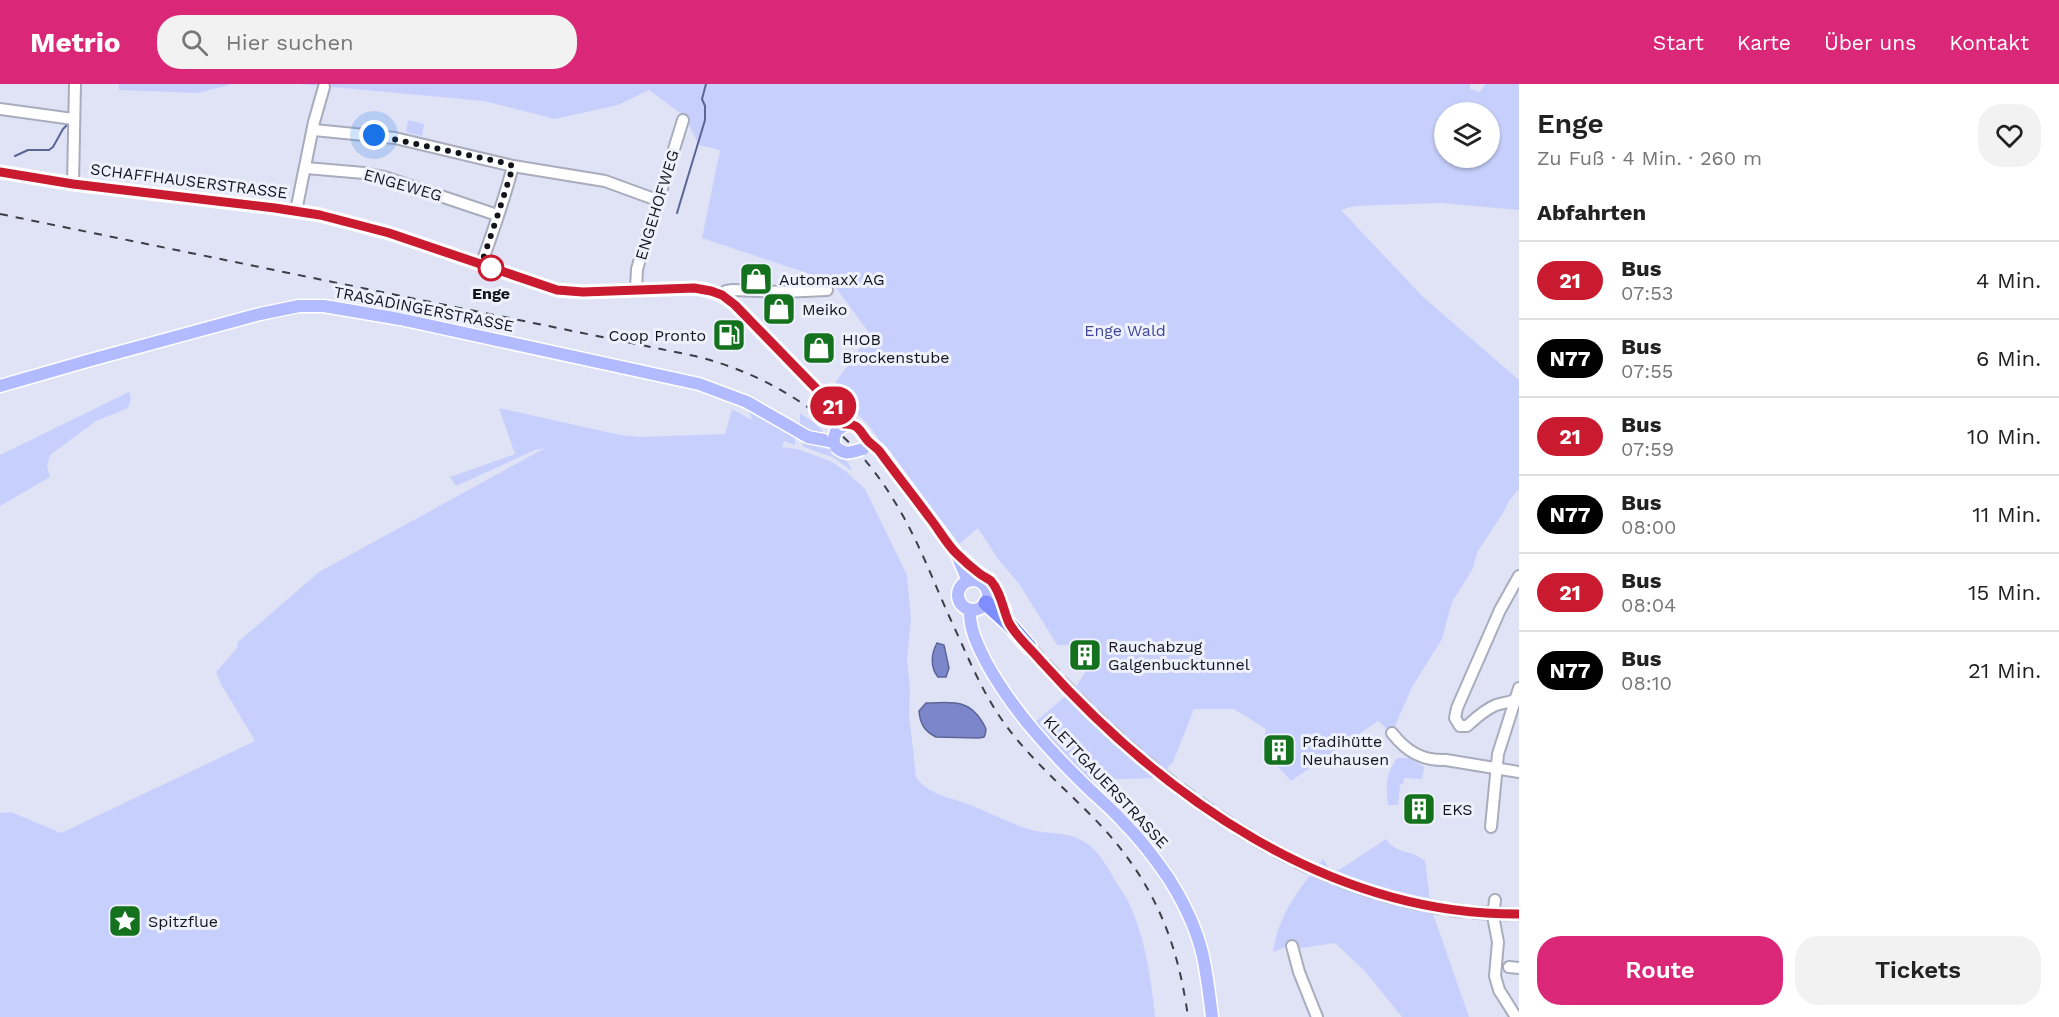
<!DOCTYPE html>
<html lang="de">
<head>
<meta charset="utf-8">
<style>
  :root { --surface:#fff; --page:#f2f2f2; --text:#222; --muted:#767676; --line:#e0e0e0; --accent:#db2777 }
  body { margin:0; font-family:"Work Sans",sans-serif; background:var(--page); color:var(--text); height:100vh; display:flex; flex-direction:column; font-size:22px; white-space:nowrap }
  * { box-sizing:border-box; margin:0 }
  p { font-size:20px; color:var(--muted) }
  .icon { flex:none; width:33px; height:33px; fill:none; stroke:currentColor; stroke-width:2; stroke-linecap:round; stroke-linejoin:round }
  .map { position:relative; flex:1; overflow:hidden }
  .details { display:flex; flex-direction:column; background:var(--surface); width:540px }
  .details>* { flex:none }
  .badge { padding:0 12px; border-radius:20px; font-size:21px; line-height:39px }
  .fabs { position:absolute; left:1434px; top:18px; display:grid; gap:12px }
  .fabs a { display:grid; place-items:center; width:66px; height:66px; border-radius:50%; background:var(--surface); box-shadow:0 2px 4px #0004; font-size:30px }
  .you { position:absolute; width:30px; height:30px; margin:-15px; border:4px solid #fff; border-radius:50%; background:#1a73e8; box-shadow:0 0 0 9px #1a73e833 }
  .map>.badge { position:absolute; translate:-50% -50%; box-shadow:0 0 0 3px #fff }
  h2 { padding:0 18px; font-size:22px; line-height:54px }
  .round { display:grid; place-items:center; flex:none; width:63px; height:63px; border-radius:24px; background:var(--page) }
  .summary { display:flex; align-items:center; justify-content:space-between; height:102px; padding:0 18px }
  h1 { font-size:28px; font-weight:600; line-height:45px }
  .primary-button { display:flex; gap:12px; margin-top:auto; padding:12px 18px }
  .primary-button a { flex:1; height:69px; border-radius:24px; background:var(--accent); color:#fff; font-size:24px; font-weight:600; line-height:69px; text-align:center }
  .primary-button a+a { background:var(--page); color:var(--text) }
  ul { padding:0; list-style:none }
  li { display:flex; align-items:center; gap:18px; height:78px; padding:0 18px; border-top:2px solid var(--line) }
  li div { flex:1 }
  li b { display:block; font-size:22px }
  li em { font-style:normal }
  li .badge { min-width:66px; font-weight:700; text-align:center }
  header { display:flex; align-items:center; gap:36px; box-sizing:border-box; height:84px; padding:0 30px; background:var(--accent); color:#fff }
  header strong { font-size:28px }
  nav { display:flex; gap:33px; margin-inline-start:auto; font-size:21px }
  .search { width:420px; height:54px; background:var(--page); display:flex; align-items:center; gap:15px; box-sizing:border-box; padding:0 21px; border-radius:24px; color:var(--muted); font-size:22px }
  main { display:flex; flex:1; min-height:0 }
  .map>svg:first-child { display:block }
</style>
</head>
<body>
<header>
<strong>Metrio</strong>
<div class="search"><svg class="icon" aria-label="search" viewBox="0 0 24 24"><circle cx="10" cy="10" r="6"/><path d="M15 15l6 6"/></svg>Hier suchen</div>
<nav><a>Start</a><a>Karte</a><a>Über uns</a><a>Kontakt</a></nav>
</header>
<main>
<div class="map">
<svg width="1519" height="933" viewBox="0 0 1519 933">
  <rect width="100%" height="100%" fill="#dfe3f5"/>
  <g fill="#c7d0fd" fill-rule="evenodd">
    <path d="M 119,0 L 233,0 L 198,9 L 119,6 Z"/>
    <path d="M 300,0 L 1470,0 L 1470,5 L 1480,8 L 1485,0 L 1519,0 L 1519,126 L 1441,119 L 1354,122 L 1341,126 L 1423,213 L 1519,296 L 1519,405 L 1509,417 L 1503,429 L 1478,467 L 1472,486 L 1452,518 L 1442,555 L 1412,603 L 1392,649 L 1378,637 L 1291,697 L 1262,665 L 1266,645 L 1234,625 L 1194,625 L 1173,678 L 1158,694 L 1088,696 L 1035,638 L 1075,604 L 1094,575 L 1093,562 L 1057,561 L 1020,501 L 998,475 L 978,444 L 959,460 L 881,359 C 866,334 852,324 828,309 L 870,250 L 831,197 L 702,154 L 720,66 L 699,61 L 684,32 L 649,6 L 618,21 L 555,35 L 484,17 ZM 1444,28 L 1490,28 L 1490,74 L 1444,74 Z"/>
    <path d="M 408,36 L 424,40 L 422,52 L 406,48 Z"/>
    <path d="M 129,308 L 131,314 L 128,324 L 96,337 L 50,371 L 47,382 L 50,393 L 0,422 L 0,371 Z"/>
    <path d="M 499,324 L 620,351 L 640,353 L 725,350 L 732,325 L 752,336 L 749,328 L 755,328 L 795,353 L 795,361 L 784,357 L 782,363 L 797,365 L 830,377 L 844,386 L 865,405 L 907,491 L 911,535 L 907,576 L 910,604 L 909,630 L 916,693 C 928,711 949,713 968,720 C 989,728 1010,740 1032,746 C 1047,750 1063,748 1077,754 C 1094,761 1102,774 1111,789 C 1116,799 1123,808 1128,817 C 1145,852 1151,894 1155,933 L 0,933 L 0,729 L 11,728 L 61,749 L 255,657 L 221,600 L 216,588 L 237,564 L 238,558 L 319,488 L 545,364 L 535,366 L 456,402 L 450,393 L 515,370 Z"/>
    <path d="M 800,329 L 815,339 L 823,348 L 812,348 L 800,343 Z"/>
    <path d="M 801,357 C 819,362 846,367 852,387 L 834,374 L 804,363 Z"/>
    <path d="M 1397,674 L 1409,674 L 1424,683 L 1422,695 L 1404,694 L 1403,700 L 1400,701 L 1398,721 L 1388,721 C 1386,699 1385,692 1397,674 Z"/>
    <path d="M 1386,755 C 1395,770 1411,765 1425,777 L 1431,824 L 1469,933 L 1402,933 L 1364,886 L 1335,859 L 1301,864 L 1293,860 L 1273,868 C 1279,829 1299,805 1323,775 L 1330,786 L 1339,786 Z"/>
  </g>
  <g fill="#7b87ca" stroke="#5c6596" stroke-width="1.5">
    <path d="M 937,559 L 944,561 L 949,584 L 946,593 L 938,593 C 930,583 931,570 937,559 Z"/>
    <path d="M 926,619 C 950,619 967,614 981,636 C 985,642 988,645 984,653 L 979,654 L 936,653 C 924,647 920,639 919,627 Z"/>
  </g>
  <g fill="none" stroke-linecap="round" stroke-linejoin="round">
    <g stroke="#5c6596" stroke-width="2">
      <path d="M 15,72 L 28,66 L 49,66 L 53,63 L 63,45 L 67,41"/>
      <path d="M 677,129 L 705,36 L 705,22 L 702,15 L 706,0"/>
    </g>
    <path stroke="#c1c4d4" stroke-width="15" stroke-dasharray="15 8" stroke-linecap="butt" d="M 1029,563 C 1156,704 1319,832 1519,830"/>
    <defs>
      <g id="minor">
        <path d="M 0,25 L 73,35"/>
        <path d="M 314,46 L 395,54 L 513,82 L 605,97 L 657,116"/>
        <path d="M 306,84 L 364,89 L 384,93 L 497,131"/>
        <path d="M 73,100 L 75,0"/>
        <path d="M 296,127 L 314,38 L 324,3"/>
        <path d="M 481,181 C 493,148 504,116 513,82"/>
        <path d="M 636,206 L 637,185 L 683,36"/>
        <path d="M 722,211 L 726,207 L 733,206 L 781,208 L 827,206"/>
        <path d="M 1519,492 L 1500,526 L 1457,624 L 1455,634 L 1460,642 L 1467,642 C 1476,634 1484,626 1496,621 C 1504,618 1512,619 1519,613"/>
        <path d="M 1392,649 C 1406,667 1422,677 1446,676 L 1519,688"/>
        <path d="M 1491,743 L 1498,670 L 1519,604"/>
        <path d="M 1495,816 L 1493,832 L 1498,858 L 1495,892 L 1499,906 L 1516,933"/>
        <path d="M 1292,862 L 1299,888 L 1317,933"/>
        <path d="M 1509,883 L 1519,884"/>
      </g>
      <g id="major">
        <path d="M 0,88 L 73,100 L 275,124 L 320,131 L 389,149 L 557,206 L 583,208 L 694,204 C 710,205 722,210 735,221 L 835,324 L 845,341 C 859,339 860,348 868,357 C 872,361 877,364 880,367 L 956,469 L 968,497"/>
        <path d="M 0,302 L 87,277 L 260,230 L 299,222 L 324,222 L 400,235 L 699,300 L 747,318 L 808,353 L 834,358"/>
        <path d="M 961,473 L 980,490 L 990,496 L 1005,526"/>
        <circle cx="973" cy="511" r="15"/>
        <path d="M 970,526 C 969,545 978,562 986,578 C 1012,626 1051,668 1090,706 C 1102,717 1115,728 1126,741 C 1142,757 1156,776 1169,795 C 1186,822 1200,851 1205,883 C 1208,900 1210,916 1212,933"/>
      </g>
      <path id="highway" d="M 986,519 L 1009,540 L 1029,563"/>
    </defs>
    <use href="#minor" stroke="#a8acbd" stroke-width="14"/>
    <use href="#major" stroke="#fff" stroke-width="15"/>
    <use href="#highway" stroke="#fff" stroke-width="18"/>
    <use href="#minor" stroke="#fff" stroke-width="10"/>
    <use href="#major" stroke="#b2bbff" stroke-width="12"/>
    <use href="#highway" stroke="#7f8eff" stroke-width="15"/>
    <path stroke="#3c3d46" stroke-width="2" stroke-dasharray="8 8" stroke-linecap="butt" d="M 0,130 L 695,272 C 783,294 854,346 899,425 C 919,459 933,496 949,532 C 965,566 979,602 1000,633 C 1029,676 1070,708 1105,746 C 1155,802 1178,859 1188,933"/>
    <defs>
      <g id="major-bridge">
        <path d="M 834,354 L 836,347 L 845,341"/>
        <path d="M 836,363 C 845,372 851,368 863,365"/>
      </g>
    </defs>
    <use href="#major-bridge" stroke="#fff" stroke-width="15" stroke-linecap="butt"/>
    <use href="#major-bridge" stroke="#b2bbff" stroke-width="12"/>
  </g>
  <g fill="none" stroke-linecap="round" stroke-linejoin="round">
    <defs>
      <path id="line" d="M 0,88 L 73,100 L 275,124 L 320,131 L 389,149 L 557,206 L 583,208 L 694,204 L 711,207 L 722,211 L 735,221 L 835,324 L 844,340 C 859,339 860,348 868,357 C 872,361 877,364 880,368 C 896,390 913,411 929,433 C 938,444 946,459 956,469 C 963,476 972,484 980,490 C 984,493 988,494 991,497 C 1001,508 1003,526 1009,539 C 1016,552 1031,565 1041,577 C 1163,713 1329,831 1519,830"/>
    </defs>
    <use href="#line" stroke="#fff" stroke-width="14"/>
    <use href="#line" stroke="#ca1a30" stroke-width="9"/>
    <path stroke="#14151c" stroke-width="6" stroke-dasharray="0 10.8" d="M 374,51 L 506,79 L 513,82 C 503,116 492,148 481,181 L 491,184"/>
  </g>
  <defs>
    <symbol id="shop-square" viewBox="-11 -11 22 22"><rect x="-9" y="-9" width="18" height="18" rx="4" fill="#14711e" stroke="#eef1fc"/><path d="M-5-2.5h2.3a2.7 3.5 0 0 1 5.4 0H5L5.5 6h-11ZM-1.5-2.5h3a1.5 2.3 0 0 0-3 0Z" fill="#fff"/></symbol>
    <symbol id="fuel-square" viewBox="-11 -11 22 22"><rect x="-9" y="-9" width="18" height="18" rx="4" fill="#14711e" stroke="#eef1fc"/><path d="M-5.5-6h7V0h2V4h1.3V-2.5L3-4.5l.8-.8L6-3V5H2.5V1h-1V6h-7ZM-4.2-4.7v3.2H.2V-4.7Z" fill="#fff"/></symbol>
    <symbol id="building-square" viewBox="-11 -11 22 22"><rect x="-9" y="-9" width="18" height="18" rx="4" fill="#14711e" stroke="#eef1fc"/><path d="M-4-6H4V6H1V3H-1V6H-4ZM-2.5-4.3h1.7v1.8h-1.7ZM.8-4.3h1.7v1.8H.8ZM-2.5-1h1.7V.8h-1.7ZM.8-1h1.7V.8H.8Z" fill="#fff"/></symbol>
    <symbol id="sight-square" viewBox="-11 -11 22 22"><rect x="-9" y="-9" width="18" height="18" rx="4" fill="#14711e" stroke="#eef1fc"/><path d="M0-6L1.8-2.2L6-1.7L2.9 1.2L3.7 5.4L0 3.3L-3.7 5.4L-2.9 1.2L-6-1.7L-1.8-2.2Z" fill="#fff"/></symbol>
  </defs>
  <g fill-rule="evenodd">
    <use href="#shop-square" x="737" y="176" width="38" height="38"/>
    <use href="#shop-square" x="760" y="206" width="38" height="38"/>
    <use href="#fuel-square" x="710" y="232" width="38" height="38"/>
    <use href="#shop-square" x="800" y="245" width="38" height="38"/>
    <use href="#building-square" x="1066" y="552" width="38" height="38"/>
    <use href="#building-square" x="1260" y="647" width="38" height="38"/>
    <use href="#building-square" x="1400" y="706" width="38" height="38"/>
    <use href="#sight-square" x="106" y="818" width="38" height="38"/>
  </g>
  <circle fill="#fff" stroke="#ca1a30" stroke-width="3" cx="491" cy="184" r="12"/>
  <g text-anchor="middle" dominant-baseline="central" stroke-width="6" stroke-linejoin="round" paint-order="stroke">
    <g font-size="16" fill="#14151c" stroke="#eef1fc">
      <text transform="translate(189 97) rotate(7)">SCHAFFHAUSERSTRASSE</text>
      <text transform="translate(403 101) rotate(16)">ENGEWEG</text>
      <text transform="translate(657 121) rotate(-73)">ENGEHOFWEG</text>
      <text transform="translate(424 225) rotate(11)">TRASADINGERSTRASSE</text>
      <text transform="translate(1106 698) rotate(47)">KLETTGAUERSTRASSE</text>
    </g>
    <g font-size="16" fill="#14151c" stroke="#eef1fc" text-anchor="start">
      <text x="779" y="195">AutomaxX AG</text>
      <text x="802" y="225">Meiko</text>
      <text x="706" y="251" text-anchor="end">Coop Pronto</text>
      <text x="842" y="255">HIOB<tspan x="842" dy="18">Brockenstube</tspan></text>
      <text x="1108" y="562">Rauchabzug<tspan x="1108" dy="18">Galgenbucktunnel</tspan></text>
      <text x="1302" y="657">Pfadihütte<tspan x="1302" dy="18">Neuhausen</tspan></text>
      <text x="1442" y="725">EKS</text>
      <text x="148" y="837">Spitzflue</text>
    </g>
    <g font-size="16" font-weight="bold" fill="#14151c" stroke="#eef1fc">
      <text x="491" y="209">Enge</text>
    </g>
    <g font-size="16" fill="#41489a" stroke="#eef1fc">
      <text x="1125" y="246">Enge Wald</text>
    </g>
  </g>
</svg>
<div class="fabs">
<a><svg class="icon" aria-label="layers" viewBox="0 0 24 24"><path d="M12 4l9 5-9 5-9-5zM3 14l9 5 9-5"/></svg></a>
</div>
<div class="you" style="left:374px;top:51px"></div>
<b class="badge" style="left:833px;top:322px;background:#ca1a30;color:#fff">21</b>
</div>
<section class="details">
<div class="summary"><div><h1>Enge</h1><p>Zu Fuß · 4 Min. · 260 m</p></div><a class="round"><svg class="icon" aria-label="heart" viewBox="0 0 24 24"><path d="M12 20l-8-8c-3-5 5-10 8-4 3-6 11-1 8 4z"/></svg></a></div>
<h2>Abfahrten</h2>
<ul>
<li><span class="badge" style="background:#ca1a30;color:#fff">21</span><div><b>Bus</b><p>07:53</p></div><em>4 Min.</em></li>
<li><span class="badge" style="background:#000;color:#fff">N77</span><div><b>Bus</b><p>07:55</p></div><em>6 Min.</em></li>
<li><span class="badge" style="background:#ca1a30;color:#fff">21</span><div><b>Bus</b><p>07:59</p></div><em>10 Min.</em></li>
<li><span class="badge" style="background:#000;color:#fff">N77</span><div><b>Bus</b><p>08:00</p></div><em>11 Min.</em></li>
<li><span class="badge" style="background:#ca1a30;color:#fff">21</span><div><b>Bus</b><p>08:04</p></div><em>15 Min.</em></li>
<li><span class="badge" style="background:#000;color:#fff">N77</span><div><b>Bus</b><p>08:10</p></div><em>21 Min.</em></li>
</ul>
<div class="primary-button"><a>Route</a><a>Tickets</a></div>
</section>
</main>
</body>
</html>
